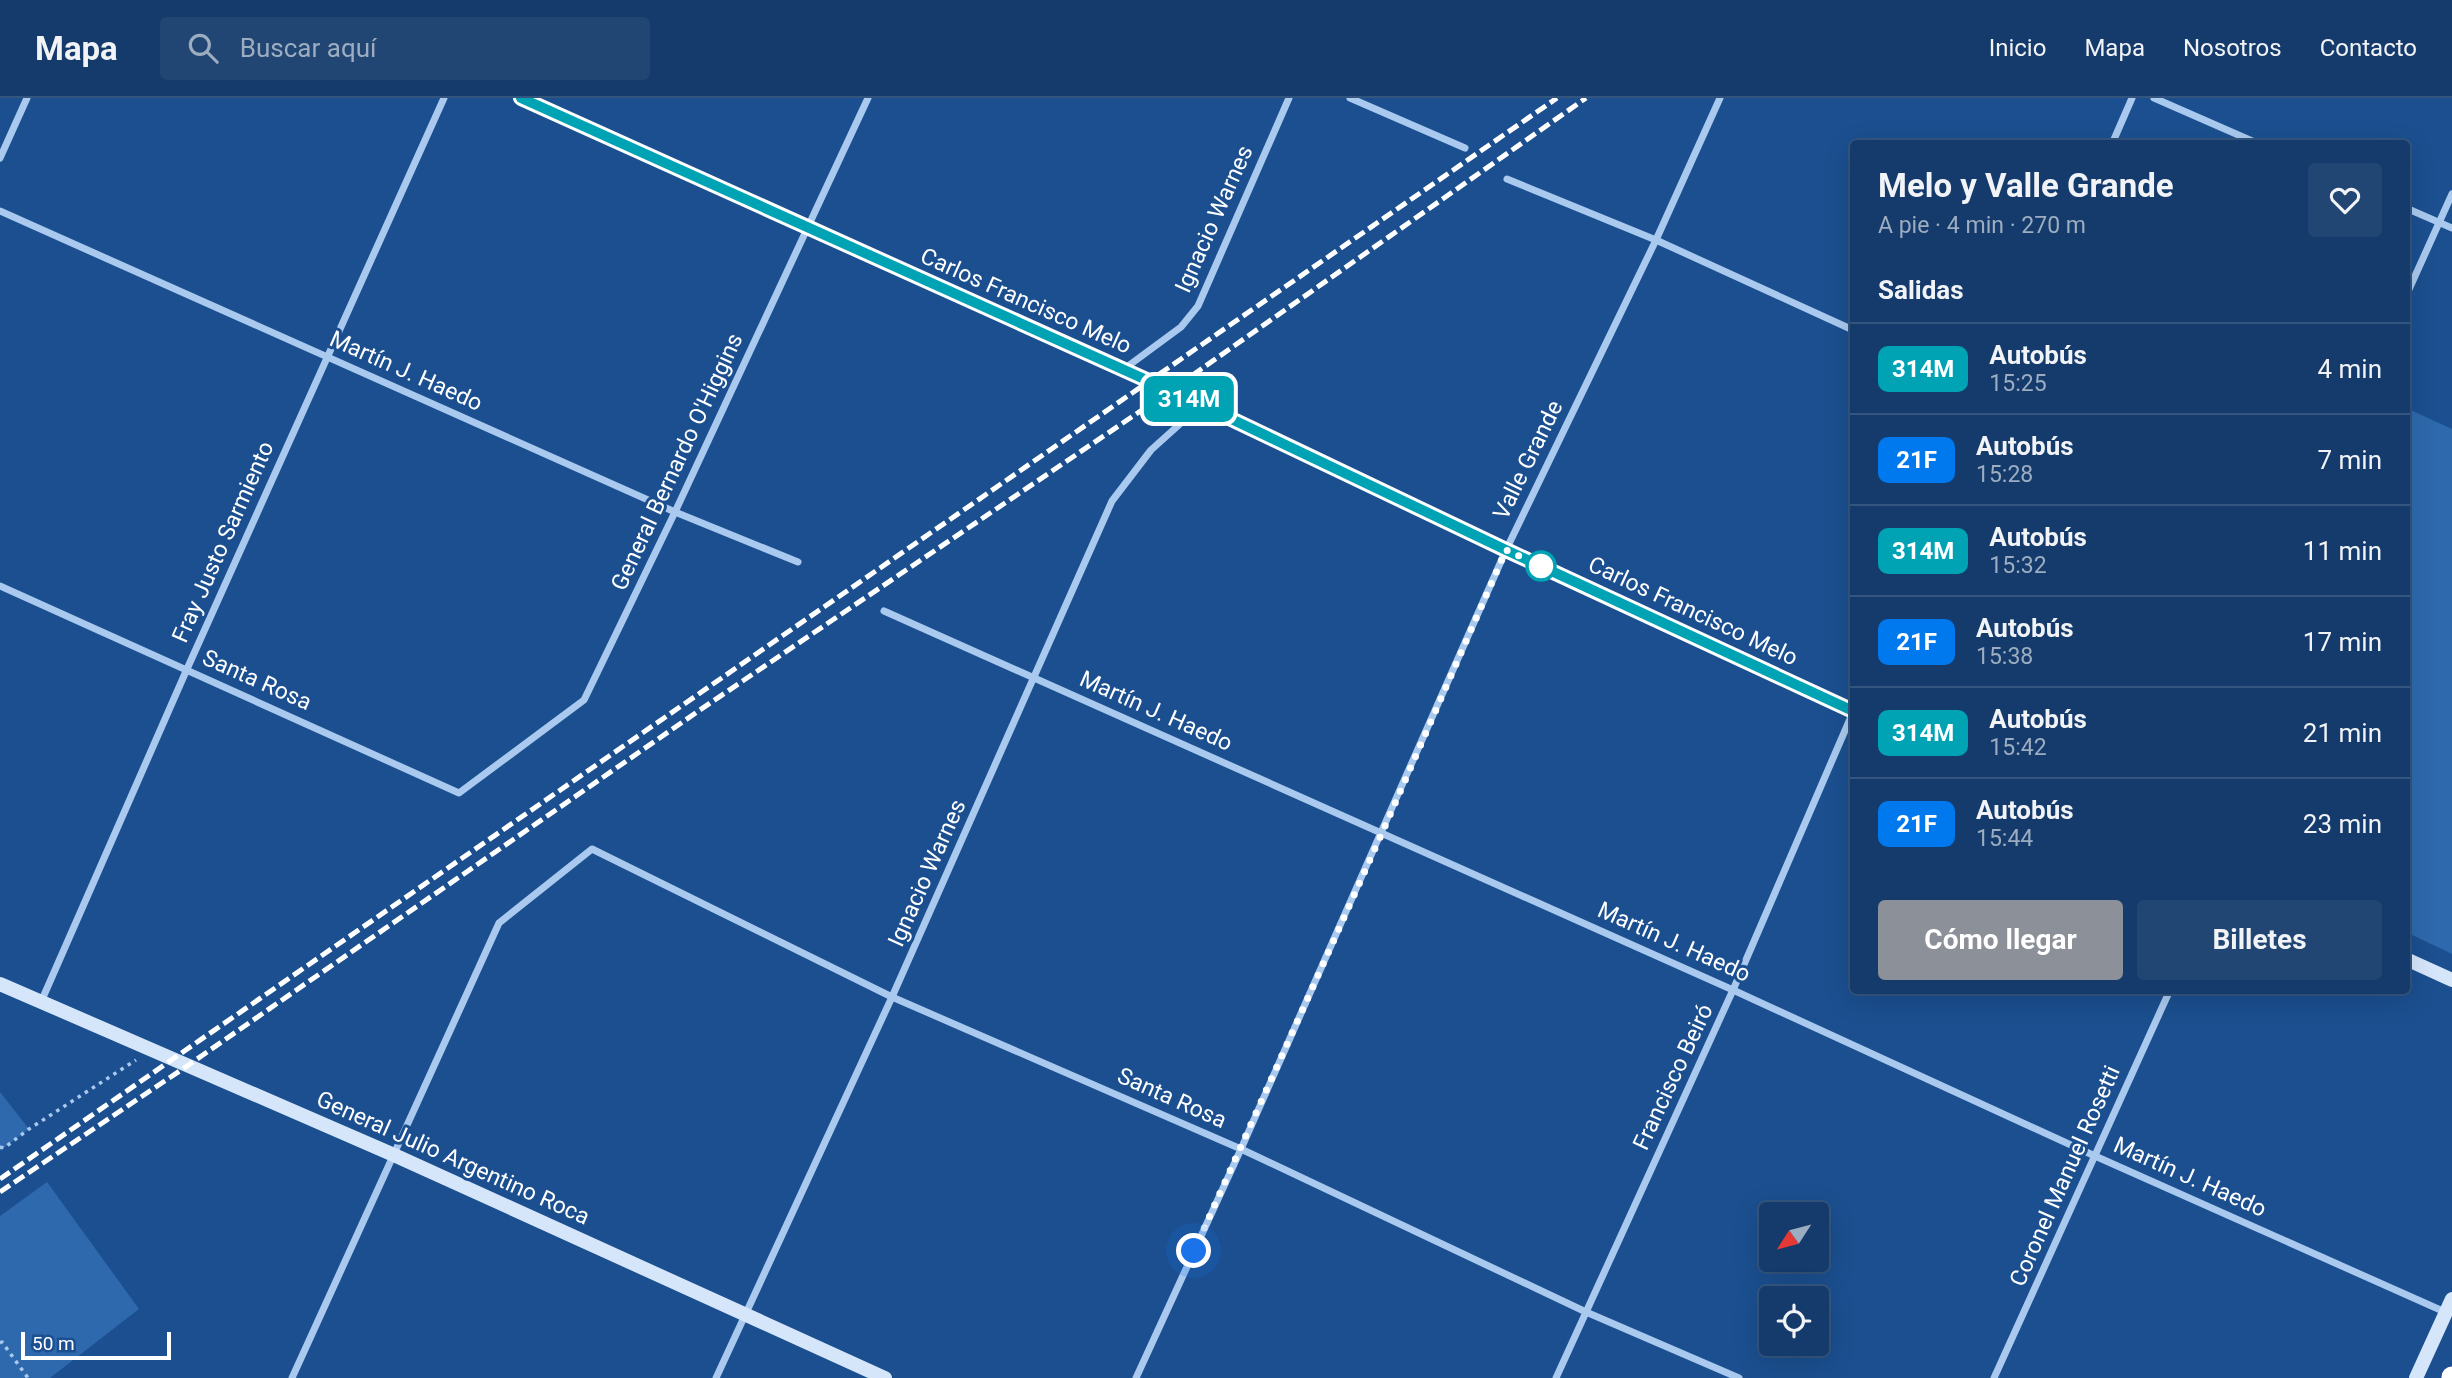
<!DOCTYPE html>
<html lang="es">
<head>
<meta charset="utf-8">
<style>
  :root { --surface:#143b6b; --page:#214673; --text:#f1f3f6; --muted:#9dadc1; --line:#33557e; --accent:#8c9099 }
  body { margin:0; font-family:Roboto,sans-serif; background:var(--page); color:var(--text); height:100vh; display:flex; flex-direction:column; font-size:26px; white-space:nowrap }
  * { box-sizing:border-box; margin:0 }
  p { font-size:23px; color:var(--muted) }
  .icon { flex:none; width:38px; height:38px; fill:none; stroke:currentColor; stroke-width:2; stroke-linecap:round; stroke-linejoin:round }
  .map { position:relative; flex:1; overflow:hidden }
  .drawer { position:absolute; left:1850px; top:42px; width:560px; height:854px; display:flex; flex-direction:column; background:var(--surface); border-radius:7px; box-shadow:0 7px 28px #0002,0 0 0 2px var(--line) }
  .drawer>* { flex:none }
  .badge { padding:0 14px; border-radius:10px; font-size:24px; line-height:46px }
  .needle { width:46px; rotate:234deg }
  .buttons { position:absolute; left:1759px; top:1104px; display:grid; gap:14px }
  .buttons a { display:grid; place-items:center; width:70px; height:70px; border-radius:7px; background:var(--surface); box-shadow:0 7px 28px #0002,0 0 0 2px var(--line); font-size:35px }
  .scale { position:absolute; left:21px; bottom:18px; width:150px; box-sizing:border-box; padding-left:7px; border:4px solid #fff; border-top:0; font-size:19px; line-height:24px; white-space:nowrap; color:#fff; -webkit-text-stroke:5px #1b4f8f; paint-order:stroke }
  .you { position:absolute; width:35px; height:35px; margin:-18px; border:5px solid #fff; border-radius:50%; background:#1a73e8; box-shadow:0 0 0 10px #1a73e833 }
  .map>.badge { position:absolute; translate:-50% -50%; box-shadow:0 0 0 4px #fff }
  h2 { padding:0 28px; font-size:26px; line-height:63px }
  .round { display:grid; place-items:center; flex:none; width:74px; height:74px; border-radius:7px; background:var(--page) }
  .headline { display:flex; align-items:center; justify-content:space-between; height:119px; padding:0 28px }
  h1 { font-size:33px; font-weight:700; line-height:52px }
  .primary-button { display:flex; gap:14px; margin-top:auto; padding:14px 28px }
  .primary-button a { flex:1; height:80px; border-radius:7px; background:var(--accent); color:#fff; font-size:28px; font-weight:700; line-height:80px; text-align:center }
  .primary-button a+a { background:var(--page); color:var(--text) }
  ul { padding:0; list-style:none }
  li { display:flex; align-items:center; gap:21px; height:91px; padding:0 28px; border-top:2px solid var(--line) }
  li div { flex:1 }
  li b { display:block; font-size:26px }
  li em { font-style:normal }
  li .badge { min-width:77px; font-weight:700; text-align:center }
  header { display:flex; align-items:center; gap:42px; box-sizing:border-box; height:98px; padding:0 35px; background:var(--surface); border-bottom:2px solid var(--line) }
  header strong { font-size:33px }
  nav { display:flex; gap:38px; margin-inline-start:auto; font-size:24px }
  .search { width:490px; height:63px; background:var(--page); display:flex; align-items:center; gap:18px; box-sizing:border-box; padding:0 24px; border-radius:7px; color:var(--muted); font-size:26px }
  .map>svg:first-child { display:block }
</style>
</head>
<body>
<header>
<strong>Mapa</strong>
<div class="search"><svg class="icon" aria-label="search" viewBox="0 0 24 24"><circle cx="10" cy="10" r="6"/><path d="M15 15l6 6"/></svg>Buscar aquí</div>
<nav><a>Inicio</a><a>Mapa</a><a>Nosotros</a><a>Contacto</a></nav>
</header>
<div class="map">
<svg width="2452" height="1280" viewBox="0 0 2452 1280">
  <rect width="100%" height="100%" fill="#1b4f8f"/>
  <g fill="#2e69ad">
    <path d="M 2406,310 L 2452,331 L 2452,856 L 2406,834 Z"/>
    <path d="M 0,994 L 29,1031 L 0,1053 Z"/>
    <path d="M 47,1084 L 139,1211 L 50,1280 L 0,1280 L 0,1118 Z"/>
  </g>
  <g fill="none" stroke-linecap="round" stroke-linejoin="round">
    <g stroke="#a9c9ee" stroke-width="3.5" stroke-dasharray="3.5 5" stroke-linecap="butt">
      <path d="M 0,1049 L 4,1050 L 29,1031 L 136,962"/>
      <path d="M 0,1245 L 2,1244 L 28,1280"/>
    </g>
    <g stroke="#a9c9ee" stroke-width="7">
      <path d="M 1350,0 L 1465,50"/>
      <path d="M 2154,0 L 2259,46"/>
      <path d="M 2112,46 L 2132,0"/>
      <path d="M 0,60 L 27,0"/>
      <path d="M 1507,81 L 1656,142 L 1853,232"/>
      <path d="M 2406,110 L 2452,130"/>
      <path d="M 0,113 L 675,414 L 798,464"/>
      <path d="M 2406,198 L 2452,96"/>
      <path d="M 1124,271 L 1181,229 L 1198,208 L 1289,0"/>
      <path d="M 0,488 L 459,695 L 584,602 L 675,414 L 868,0"/>
      <path d="M 884,513 L 1733,892 L 2095,1058 L 2445,1214"/>
      <path d="M 41,904 L 187,571 L 444,0"/>
      <path d="M 292,1280 L 499,825 L 592,751 L 892,899 L 1241,1051 L 1586,1214 L 1739,1280"/>
      <path d="M 716,1280 L 892,899 L 1112,403 L 1151,352 L 1201,307"/>
      <path d="M 1136,1280 L 1241,1051 L 1506,452 L 1656,142 L 1720,0"/>
      <path d="M 1556,1280 L 1733,892 L 1853,614"/>
      <path d="M 1994,1280 L 2170,892"/>
    </g>
    <g stroke="#d6e6fa" stroke-width="14">
      <path d="M 521,0 L 1202,307 L 1506,452 L 1853,613"/>
      <path d="M 2406,861 L 2452,882"/>
      <path d="M 0,886 L 394,1057 L 885,1280"/>
      <path d="M 2416,1280 L 2452,1201"/>
    </g>
    <path stroke="#fff" stroke-width="21" d="M 2452,1280 L 2452,1279"/>
    <g stroke="#fff" stroke-width="5" stroke-dasharray="12 5" stroke-linecap="butt">
      <path d="M 0,1081 L 1557,0"/>
      <path d="M 0,1094 L 187,968 L 697,614 L 1170,293 L 1586,0"/>
    </g>
  </g>
  <g fill="none" stroke-linecap="round" stroke-linejoin="round">
    <defs>
      <path id="line" d="M 521,0 L 1202,307 L 1506,452 L 1853,613"/>
    </defs>
    <use href="#line" stroke="#fff" stroke-width="16"/>
    <use href="#line" stroke="#00a3b4" stroke-width="10"/>
    <path stroke="#fff" stroke-width="7" stroke-dasharray="0 12.6" d="M 1194,1153 L 1382,735 L 1506,452 L 1541,468"/>
  </g>
  <circle fill="#fff" stroke="#00a3b4" stroke-width="3.5" cx="1541" cy="468" r="14"/>
  <g text-anchor="middle" dominant-baseline="central" stroke-width="6" stroke-linejoin="round" paint-order="stroke">
    <g font-size="23" fill="#fff" stroke="#1b4f8f">
      <text transform="translate(1214 121) rotate(-66)">Ignacio Warnes</text>
      <text transform="translate(1026 203) rotate(24)">Carlos Francisco Melo</text>
      <text transform="translate(406 273) rotate(24)">Martín J. Haedo</text>
      <text transform="translate(1528 362) rotate(-64)">Valle Grande</text>
      <text transform="translate(677 364) rotate(-65)">General Bernardo O'Higgins</text>
      <text transform="translate(223 444) rotate(-66)">Fray Justo Sarmiento</text>
      <text transform="translate(1693 513) rotate(25)">Carlos Francisco Melo</text>
      <text transform="translate(257 582) rotate(24)">Santa Rosa</text>
      <text transform="translate(1156 613) rotate(24)">Martín J. Haedo</text>
      <text transform="translate(927 775) rotate(-66)">Ignacio Warnes</text>
      <text transform="translate(1674 844) rotate(24)">Martín J. Haedo</text>
      <text transform="translate(1673 979) rotate(-65)">Francisco Beiró</text>
      <text transform="translate(1172 1000) rotate(24)">Santa Rosa</text>
      <text transform="translate(453 1060) rotate(24)">General Julio Argentino Roca</text>
      <text transform="translate(2065 1078) rotate(-66)">Coronel Manuel Rosetti</text>
      <text transform="translate(2190 1079) rotate(24)">Martín J. Haedo</text>
    </g>
  </g>
</svg>
<div class="buttons">
<a><svg class="needle" viewBox="-14 -14 28 28"><path d="M0-13l5 13h-10z" fill="#e53935"/><path d="M0 13l5-13h-10z" fill="#9dadc1"/></svg></a>
<a><svg class="icon" aria-label="locate" viewBox="0 0 24 24"><circle cx="12" cy="12" r="6"/><path d="M12 2v4M12 18v4M2 12h4M18 12h4"/></svg></a>
</div>
<div class="scale">50 m</div>
<div class="you" style="left:1194px;top:1153px"></div>
<b class="badge" style="left:1189px;top:301px;background:#00a3b4;color:#fff">314M</b>
<section class="drawer">
<div class="headline"><div><h1>Melo y Valle Grande</h1><p>A pie · 4 min · 270 m</p></div><a class="round"><svg class="icon" aria-label="heart" viewBox="0 0 24 24"><path d="M12 20l-8-8c-3-5 5-10 8-4 3-6 11-1 8 4z"/></svg></a></div>
<h2>Salidas</h2>
<ul>
<li><span class="badge" style="background:#00a3b4;color:#fff">314M</span><div><b>Autobús</b><p>15:25</p></div><em>4 min</em></li>
<li><span class="badge" style="background:#0079ef;color:#fff">21F</span><div><b>Autobús</b><p>15:28</p></div><em>7 min</em></li>
<li><span class="badge" style="background:#00a3b4;color:#fff">314M</span><div><b>Autobús</b><p>15:32</p></div><em>11 min</em></li>
<li><span class="badge" style="background:#0079ef;color:#fff">21F</span><div><b>Autobús</b><p>15:38</p></div><em>17 min</em></li>
<li><span class="badge" style="background:#00a3b4;color:#fff">314M</span><div><b>Autobús</b><p>15:42</p></div><em>21 min</em></li>
<li><span class="badge" style="background:#0079ef;color:#fff">21F</span><div><b>Autobús</b><p>15:44</p></div><em>23 min</em></li>
</ul>
<div class="primary-button"><a>Cómo llegar</a><a>Billetes</a></div>
</section>
</div>
</body>
</html>
